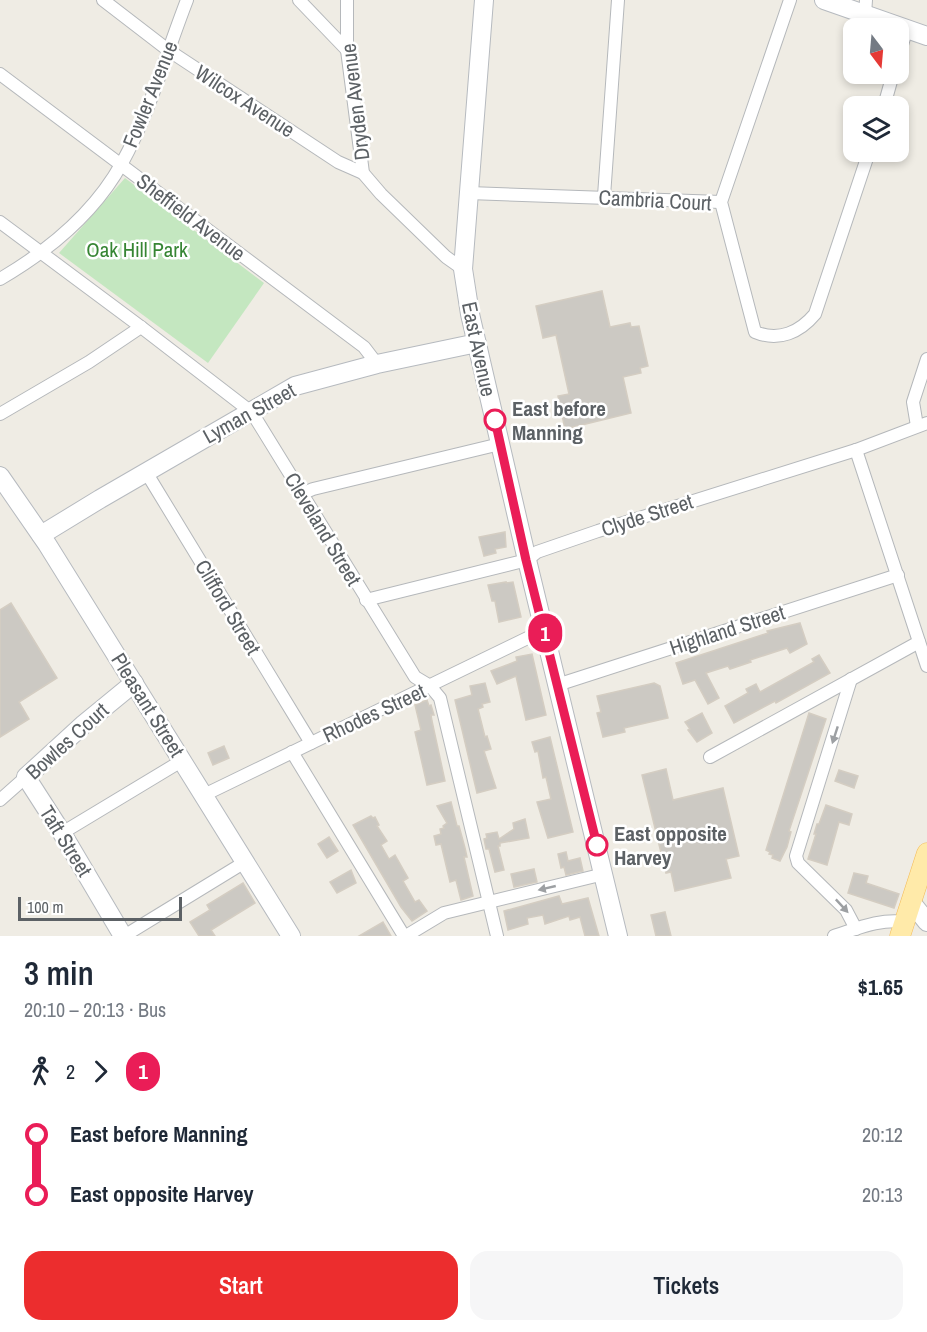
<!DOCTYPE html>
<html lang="en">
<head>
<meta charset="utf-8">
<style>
  :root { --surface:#fff; --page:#f6f6f7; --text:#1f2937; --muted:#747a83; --accent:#ec2d2e }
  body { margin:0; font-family:"Archivo Narrow",sans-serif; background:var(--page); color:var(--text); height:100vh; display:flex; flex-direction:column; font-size:22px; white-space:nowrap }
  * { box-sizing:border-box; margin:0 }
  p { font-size:20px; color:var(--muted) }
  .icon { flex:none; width:33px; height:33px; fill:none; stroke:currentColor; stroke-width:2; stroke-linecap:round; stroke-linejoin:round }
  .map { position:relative; height:936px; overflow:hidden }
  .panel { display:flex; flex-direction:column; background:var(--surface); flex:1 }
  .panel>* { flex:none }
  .badge { padding:0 12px; border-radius:20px; font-size:21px; line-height:39px }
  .needle { width:39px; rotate:164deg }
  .controls { position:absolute; left:843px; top:18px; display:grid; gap:12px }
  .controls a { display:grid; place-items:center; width:66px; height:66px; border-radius:12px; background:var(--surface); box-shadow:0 3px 9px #0003; font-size:30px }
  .scale { position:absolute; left:18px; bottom:15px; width:164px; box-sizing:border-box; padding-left:6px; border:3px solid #5c6165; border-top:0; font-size:16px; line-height:21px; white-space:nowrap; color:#5c6165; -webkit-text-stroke:4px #fff; paint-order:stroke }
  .map>.badge { position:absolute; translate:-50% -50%; box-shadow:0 0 0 3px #fff }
  .legs { display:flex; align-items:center; gap:9px; height:66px; padding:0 24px; font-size:20px }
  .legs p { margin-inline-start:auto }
  .headline { display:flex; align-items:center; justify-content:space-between; height:102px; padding:0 24px }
  h1 { font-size:33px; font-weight:600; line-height:45px }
  .action { display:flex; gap:12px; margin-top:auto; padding:12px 24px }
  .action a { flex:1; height:69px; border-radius:18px; background:var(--accent); color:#fff; font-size:24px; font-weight:600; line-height:69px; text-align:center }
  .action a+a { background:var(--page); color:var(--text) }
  ul { padding:0 24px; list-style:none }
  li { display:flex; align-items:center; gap:21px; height:60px; font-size:22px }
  li i { display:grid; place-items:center; width:9px; height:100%; margin:0 8px; background:currentColor }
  li i::after { content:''; width:15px; height:15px; margin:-8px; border:4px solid; border-radius:50%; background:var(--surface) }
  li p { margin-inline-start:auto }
  li:first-child i { background:linear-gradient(#0000 50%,currentColor 0) }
  li:last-child i { background:linear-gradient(currentColor 50%,#0000 0) }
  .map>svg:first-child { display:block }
</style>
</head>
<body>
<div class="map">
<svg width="927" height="936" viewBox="0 0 927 936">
  <rect width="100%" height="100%" fill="#efece4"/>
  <path fill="#c4e7c0" d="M 125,178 L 264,283 L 208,363 L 59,253 Z"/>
  <g fill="#ccc9c3" stroke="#d4cdc2" stroke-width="1.5">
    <path d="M 602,291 L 610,327 L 630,323 L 631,327 L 639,326 L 648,366 L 640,368 L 641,373 L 623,377 L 631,413 L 565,429 L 558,396 L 569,394 L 556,335 L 543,338 L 536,306 Z"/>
    <path d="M 505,532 L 506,547 L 495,549 L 496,553 L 484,556 L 479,537 Z"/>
    <path d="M 506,582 L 506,583 L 513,582 L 521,617 L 499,622 L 495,601 L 492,601 L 488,585 Z"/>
    <path d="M 11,603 L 57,678 L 19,702 L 29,719 L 0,737 L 0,610 Z"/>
    <path d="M 800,623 L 807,644 L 790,653 L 787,648 L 750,660 L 751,662 L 730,669 L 728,666 L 706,673 L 719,698 L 708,704 L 695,680 L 683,684 L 676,663 L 768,633 L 767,631 Z"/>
    <path d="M 532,654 L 546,715 L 526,720 L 516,676 L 497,684 L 491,671 L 517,661 L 516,657 Z"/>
    <path d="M 819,655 L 830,673 L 776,703 L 775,701 L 734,723 L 725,706 L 748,693 L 746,689 L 756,684 L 760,692 L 814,662 L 812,659 Z"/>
    <path d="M 485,683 L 490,702 L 482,704 L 483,707 L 478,709 L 485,737 L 487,736 L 491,749 L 484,751 L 496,788 L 477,793 L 455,700 L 472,695 L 470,686 Z"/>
    <path d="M 654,683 L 660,686 L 668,718 L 624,728 L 625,732 L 603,737 L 597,713 L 601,712 L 597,696 Z"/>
    <path d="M 427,700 L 429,706 L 431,705 L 434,715 L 431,715 L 432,721 L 445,781 L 427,785 L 415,732 L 421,730 L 415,705 Z"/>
    <path d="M 702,713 L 712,733 L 697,742 L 688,730 L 690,729 L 685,722 Z"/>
    <path d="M 809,713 L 826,719 L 789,831 L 791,832 L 787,847 L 780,861 L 772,858 L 773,855 L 769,854 L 770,852 L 766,850 Z"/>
    <path d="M 550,737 L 573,832 L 548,838 L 537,802 L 551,799 L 546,777 L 543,778 L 538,751 L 535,752 L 532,742 Z"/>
    <path d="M 224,746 L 229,758 L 213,765 L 208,753 Z"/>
    <path d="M 666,769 L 673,800 L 723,788 L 739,856 L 726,859 L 731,878 L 675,891 L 671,872 L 666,873 L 642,775 Z"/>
    <path d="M 839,770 L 858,776 L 854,788 L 835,781 Z"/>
    <path d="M 451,802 L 457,826 L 459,826 L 465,848 L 467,857 L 464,857 L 473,896 L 461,900 L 456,880 L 450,882 L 441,844 L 436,845 L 434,836 L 441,834 L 440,829 L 444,828 L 443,826 L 447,823 L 437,806 Z"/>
    <path d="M 826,805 L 852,814 L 849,825 L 839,822 L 827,865 L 808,859 L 816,834 L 814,834 L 817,824 L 819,824 Z"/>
    <path d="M 371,816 L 373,818 L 375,817 L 379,825 L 377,826 L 387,841 L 381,845 L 389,859 L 395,855 L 408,878 L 403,881 L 415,902 L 419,900 L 427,911 L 412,921 L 401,907 L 353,825 Z"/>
    <path d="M 525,819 L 529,838 L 500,843 L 500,846 L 498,846 L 504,870 L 495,872 L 489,849 L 486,849 L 484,839 L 487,838 L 486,834 L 497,832 L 499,839 L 514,829 L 513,823 Z"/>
    <path d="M 329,837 L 338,851 L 327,858 L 318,844 Z"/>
    <path d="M 566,852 L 568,861 L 580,858 L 583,871 L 566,875 L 564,867 L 561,868 L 558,854 Z"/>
    <path d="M 534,869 L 537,882 L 514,887 L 511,874 Z"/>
    <path d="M 351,870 L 356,883 L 337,893 L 330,882 Z"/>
    <path d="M 854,873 L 868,876 L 866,883 L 899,894 L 894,908 L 848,893 Z"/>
    <path d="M 243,883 L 255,903 L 211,930 L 215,936 L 199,936 L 190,922 L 210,910 L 207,905 Z"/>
    <path d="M 559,896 L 562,904 L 588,898 L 599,936 L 585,936 L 580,917 L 570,920 L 569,916 L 545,924 L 543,915 L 527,918 L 528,924 L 508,930 L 504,911 Z"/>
    <path d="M 665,912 L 671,936 L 656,936 L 651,915 Z"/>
    <path d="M 383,922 L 391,936 L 359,936 Z"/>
  </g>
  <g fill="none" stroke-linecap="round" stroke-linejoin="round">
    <defs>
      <g id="street">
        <path d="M 103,0 L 168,50 L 338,162 L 363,173"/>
        <path d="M 299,0 L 347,50"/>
        <path d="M 347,0 L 347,50 L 363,173 L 381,194 L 446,257 L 463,269"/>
        <path d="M 790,0 L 721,202 L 755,332 C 779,342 800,332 815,314 L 869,152"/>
        <path d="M 865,14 L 866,0"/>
        <path d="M 898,57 L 907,29"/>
        <path d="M 0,74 L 364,347 L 377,364"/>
        <path d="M 884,106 L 893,74"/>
        <path d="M 469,193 L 721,202"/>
        <path d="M 604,196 L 618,0"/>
        <path d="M 0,222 L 141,327 L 250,411 L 256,419 L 415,677 L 430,686 L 440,698 L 497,936"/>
        <path d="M 0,279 C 48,251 95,212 122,163 C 150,112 166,54 187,0"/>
        <path d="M 0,414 L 89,362 L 141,327"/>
        <path d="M 917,426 L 913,402 L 927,359"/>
        <path d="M 856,450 L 927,666"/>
        <path d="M 146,472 L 311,743"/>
        <path d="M 301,494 L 313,489 L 500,444"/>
        <path d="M 366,600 L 527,560 L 537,552 L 598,531 L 856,450 L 927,423"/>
        <path d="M 851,679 L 796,856 L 798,863 L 846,910 L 856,929"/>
        <path d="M 557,685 L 898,575"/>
        <path d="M 292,752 L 404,936"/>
        <path d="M 710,757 L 919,642"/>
        <path d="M 204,795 L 544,630"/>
        <path d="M 0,800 L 26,777"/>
        <path d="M 62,833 L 183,760"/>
        <path d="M 124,936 L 245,862"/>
        <path d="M 406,936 L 444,913 L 604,874"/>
        <path d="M 834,936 C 856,929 881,918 905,922"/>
      </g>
      <g id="secondary">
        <path d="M 484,0 L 463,269 L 470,314 L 527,560 L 618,936"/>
        <path d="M 824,0 L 927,36"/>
        <path d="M 0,476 L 47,544 L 291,936"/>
        <path d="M 41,535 L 100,499 L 295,386 L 377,364 L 477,343"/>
        <path d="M 911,902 L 927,922"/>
        <path d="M 123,936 L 62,833 L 26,777 L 84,724 L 134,683"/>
      </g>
      <path id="primary" d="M 900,936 L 927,853"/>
    </defs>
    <use href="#street" stroke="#b5b8bb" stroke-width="14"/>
    <use href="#secondary" stroke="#b6babf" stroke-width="20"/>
    <use href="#primary" stroke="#f4bb58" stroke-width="21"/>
    <use href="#street" stroke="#fff" stroke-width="12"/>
    <use href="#secondary" stroke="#fff" stroke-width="18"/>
    <use href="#primary" stroke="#ffeaa9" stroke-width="20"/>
  </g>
  <defs><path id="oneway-solid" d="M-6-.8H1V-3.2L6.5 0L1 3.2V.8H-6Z" transform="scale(1.5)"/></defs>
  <g fill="#9da0a3">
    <use href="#oneway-solid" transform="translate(835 735) rotate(108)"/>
    <use href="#oneway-solid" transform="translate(547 888) rotate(167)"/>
    <use href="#oneway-solid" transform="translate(842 906) rotate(47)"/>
  </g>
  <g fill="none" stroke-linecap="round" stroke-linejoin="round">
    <defs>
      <path id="line-1" d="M 495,420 L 526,560 L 597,845"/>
    </defs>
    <use href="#line-1" stroke="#fff" stroke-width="14"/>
    <use href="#line-1" stroke="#ea1d57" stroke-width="9"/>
  </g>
  <g fill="#fff" stroke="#ea1d57" stroke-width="3">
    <circle cx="495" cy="420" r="10"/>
    <circle cx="597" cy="845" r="10"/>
  </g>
  <g text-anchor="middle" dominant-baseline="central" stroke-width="5" stroke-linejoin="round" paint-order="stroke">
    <g font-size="21" fill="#5c6165" stroke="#fff">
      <text transform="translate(150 94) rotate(-68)">Fowler Avenue</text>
      <text transform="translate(245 101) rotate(33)">Wilcox Avenue</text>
      <text transform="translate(355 102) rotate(-97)">Dryden Avenue</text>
      <text transform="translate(655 200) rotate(3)">Cambria Court</text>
      <text transform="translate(191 217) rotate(37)">Sheffield Avenue</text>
      <text transform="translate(479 349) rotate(78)">East Avenue</text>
      <text transform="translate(249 413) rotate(-29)">Lyman Street</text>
      <text transform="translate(647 515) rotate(-18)">Clyde Street</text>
      <text transform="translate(323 529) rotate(59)">Cleveland Street</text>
      <text transform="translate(228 607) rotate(59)">Clifford Street</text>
      <text transform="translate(727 630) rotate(-18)">Highland Street</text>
      <text transform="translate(148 705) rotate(58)">Pleasant Street</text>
      <text transform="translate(374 713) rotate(-25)">Rhodes Street</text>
      <text transform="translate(67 741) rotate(-42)">Bowles Court</text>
      <text transform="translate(66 841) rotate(58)">Taft Street</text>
    </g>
    <g font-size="21" fill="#368533" stroke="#fff">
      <text x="137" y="249">Oak Hill Park</text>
    </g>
    <g font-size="21" font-weight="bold" fill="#5c6165" stroke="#fff" text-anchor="start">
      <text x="512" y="408">East before<tspan x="512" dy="24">Manning</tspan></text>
      <text x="614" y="833">East opposite<tspan x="614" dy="24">Harvey</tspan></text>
    </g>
  </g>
</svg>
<div class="controls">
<a><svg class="needle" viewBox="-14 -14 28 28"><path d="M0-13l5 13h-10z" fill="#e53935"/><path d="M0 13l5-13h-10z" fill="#747a83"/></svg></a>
<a><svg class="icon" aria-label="layers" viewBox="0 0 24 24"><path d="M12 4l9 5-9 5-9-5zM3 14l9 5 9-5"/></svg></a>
</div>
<div class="scale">100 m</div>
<b class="badge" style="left:545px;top:633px;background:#ea1d57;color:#fff">1</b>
</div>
<section class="panel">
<div class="headline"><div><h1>3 min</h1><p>20:10 – 20:13 · Bus</p></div><b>$1.65</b></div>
<div class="legs"><svg class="icon" aria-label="walk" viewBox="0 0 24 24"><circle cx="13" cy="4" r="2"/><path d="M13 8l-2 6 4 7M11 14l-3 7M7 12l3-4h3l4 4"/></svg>2<svg class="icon" aria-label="forward" viewBox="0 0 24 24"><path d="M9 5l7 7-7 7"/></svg><b class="badge" style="background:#ea1d57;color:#fff">1</b></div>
<ul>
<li><i style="color:#ea1d57"></i><b>East before Manning</b><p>20:12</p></li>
<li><i style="color:#ea1d57"></i><b>East opposite Harvey</b><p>20:13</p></li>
</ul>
<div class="action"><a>Start</a><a>Tickets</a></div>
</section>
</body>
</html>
